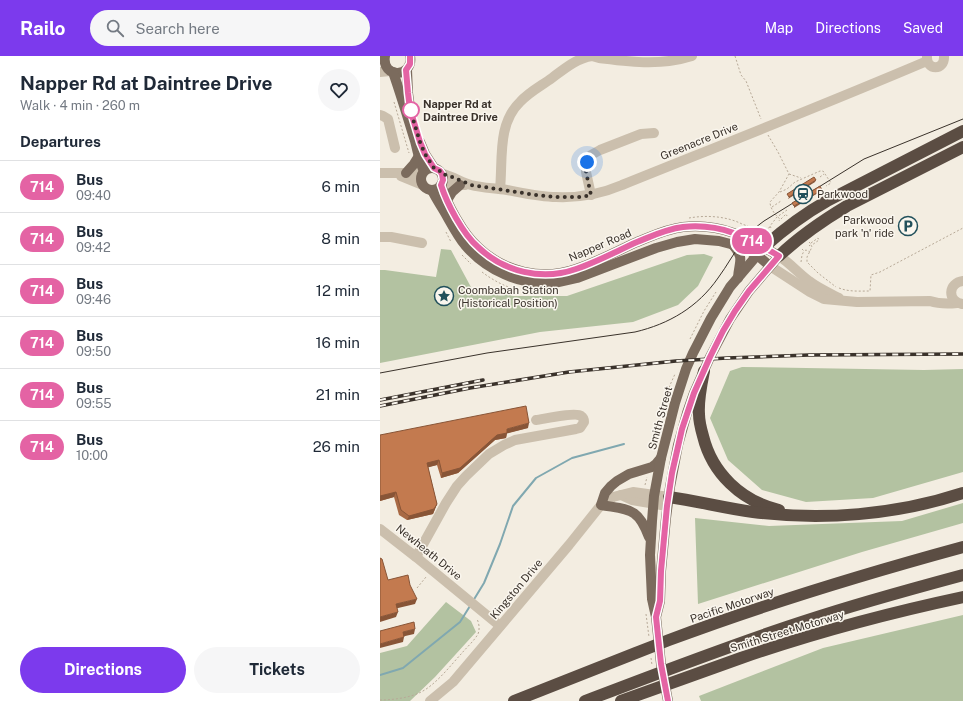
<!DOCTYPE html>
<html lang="en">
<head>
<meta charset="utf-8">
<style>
  :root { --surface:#fff; --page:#f6f6f7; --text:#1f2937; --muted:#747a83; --line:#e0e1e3; --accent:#7c3aed }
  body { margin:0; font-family:"Public Sans",sans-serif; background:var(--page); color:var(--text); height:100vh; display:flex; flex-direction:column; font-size:15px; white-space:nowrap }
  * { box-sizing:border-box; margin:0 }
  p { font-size:13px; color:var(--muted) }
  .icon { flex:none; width:22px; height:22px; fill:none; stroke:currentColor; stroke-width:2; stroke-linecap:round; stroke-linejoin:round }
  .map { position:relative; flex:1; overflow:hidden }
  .sheet { display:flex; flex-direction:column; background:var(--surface); width:380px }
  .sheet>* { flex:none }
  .badge { padding:0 8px; border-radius:13px; font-size:14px; line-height:26px }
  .you { position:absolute; width:20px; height:20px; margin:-10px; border:3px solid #fff; border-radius:50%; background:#1a73e8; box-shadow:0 0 0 6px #1a73e833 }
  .map>.badge { position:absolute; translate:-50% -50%; box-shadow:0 0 0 2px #fff }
  h2 { padding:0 20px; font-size:15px; line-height:36px }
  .round { display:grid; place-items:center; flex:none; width:42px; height:42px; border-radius:21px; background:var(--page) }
  .overview { display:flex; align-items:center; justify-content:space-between; height:68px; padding:0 20px }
  h1 { font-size:19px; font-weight:700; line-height:30px }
  .button { display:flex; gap:8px; margin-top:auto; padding:8px 20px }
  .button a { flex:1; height:46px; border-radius:24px; background:var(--accent); color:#fff; font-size:16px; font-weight:700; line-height:46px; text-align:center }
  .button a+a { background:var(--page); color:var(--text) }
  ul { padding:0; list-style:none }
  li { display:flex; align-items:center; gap:12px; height:52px; padding:0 20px; border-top:1px solid var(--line) }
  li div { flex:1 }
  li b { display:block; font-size:15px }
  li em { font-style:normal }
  li .badge { min-width:44px; font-weight:700; text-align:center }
  header { display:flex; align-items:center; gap:24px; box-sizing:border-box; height:56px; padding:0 20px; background:var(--accent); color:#fff }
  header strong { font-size:19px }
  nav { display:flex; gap:22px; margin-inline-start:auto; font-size:14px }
  .search { width:280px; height:36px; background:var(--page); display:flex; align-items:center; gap:10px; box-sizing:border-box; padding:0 14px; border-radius:22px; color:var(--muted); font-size:15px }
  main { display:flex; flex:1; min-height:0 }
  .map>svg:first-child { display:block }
</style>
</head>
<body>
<header>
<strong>Railo</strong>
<div class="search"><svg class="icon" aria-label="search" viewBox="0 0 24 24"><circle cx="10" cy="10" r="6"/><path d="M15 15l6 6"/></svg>Search here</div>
<nav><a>Map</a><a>Directions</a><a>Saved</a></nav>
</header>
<main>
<section class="sheet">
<div class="overview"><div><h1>Napper Rd at Daintree Drive</h1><p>Walk · 4 min · 260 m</p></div><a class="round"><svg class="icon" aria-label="heart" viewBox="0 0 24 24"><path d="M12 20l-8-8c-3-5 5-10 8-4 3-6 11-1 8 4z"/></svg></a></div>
<h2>Departures</h2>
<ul>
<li><span class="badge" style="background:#e463a4;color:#fff">714</span><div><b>Bus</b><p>09:40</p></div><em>6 min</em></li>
<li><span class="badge" style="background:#e463a4;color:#fff">714</span><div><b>Bus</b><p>09:42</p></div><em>8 min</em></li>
<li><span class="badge" style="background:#e463a4;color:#fff">714</span><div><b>Bus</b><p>09:46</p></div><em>12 min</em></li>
<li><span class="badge" style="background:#e463a4;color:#fff">714</span><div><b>Bus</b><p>09:50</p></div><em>16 min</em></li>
<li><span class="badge" style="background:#e463a4;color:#fff">714</span><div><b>Bus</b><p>09:55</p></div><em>21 min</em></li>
<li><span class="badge" style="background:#e463a4;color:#fff">714</span><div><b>Bus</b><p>10:00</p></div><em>26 min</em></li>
</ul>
<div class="button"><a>Directions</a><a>Tickets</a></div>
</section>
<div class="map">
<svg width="583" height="645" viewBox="0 0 583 645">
  <rect width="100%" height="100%" fill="#f3ede1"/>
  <g fill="#b3c2a1">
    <path d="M 61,193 L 71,194 L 92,233 L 103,231 L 118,234 L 133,240 L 187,240 L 307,199 L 324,198 L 333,201 L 318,230 L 298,249 L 253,266 L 160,276 L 0,307 L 0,214 L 5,214 L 56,221 Z"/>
    <path d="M 362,311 L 544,314 L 583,313 L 583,416 L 493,442 L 426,446 L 382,434 L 348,404 L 330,362 L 350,315 Z"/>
    <path d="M 583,447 L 583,467 L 482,496 L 318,548 L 315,462 L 389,470 L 522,465 Z"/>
    <path d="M 66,546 L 91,565 L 96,576 L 55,621 L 30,645 L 0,645 L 0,597 L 27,590 Z"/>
    <path d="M 583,559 L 583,645 L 321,645 L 319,640 L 443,592 Z"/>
  </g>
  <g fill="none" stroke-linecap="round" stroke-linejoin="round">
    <g stroke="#80a8b0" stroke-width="2">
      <path d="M 93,545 L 104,527 L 120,488 L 133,450 L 156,422 L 192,402 L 244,388"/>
      <path d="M 0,619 L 23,612 L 80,566 L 90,550"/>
    </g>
    <g stroke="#b7a997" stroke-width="1" stroke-dasharray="2 2" stroke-linecap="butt">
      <path d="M 355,0 L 361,19 L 366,25 L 381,63"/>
      <path d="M 14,46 L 29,97"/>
      <path d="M 388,79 L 398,96 L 409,118 L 399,136 L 390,146 C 390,152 395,159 400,163 L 399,165"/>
      <path d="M 409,118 L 421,122"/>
      <path d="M 440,121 L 444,118"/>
      <path d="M 400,136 L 407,133 L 415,126 L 440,115 L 443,115 L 451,127 L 446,130"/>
      <path d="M 392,151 L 401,145"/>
      <path d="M 309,162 C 326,159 346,160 362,168 C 368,170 374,173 380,176"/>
      <path d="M 401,163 L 406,158 L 407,160"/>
      <path d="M 391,172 L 390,170 L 397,161 L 407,154"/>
      <path d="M 66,176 L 71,186"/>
      <path d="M 378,178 L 390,171"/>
      <path d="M 429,186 L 431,188 L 429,190 L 431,189 L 432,191 L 427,201 L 427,206 L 438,217 L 456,231"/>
      <path d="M 431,187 L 438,182 L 439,184 L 432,189"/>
      <path d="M 422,193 L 424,195 L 426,194 L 430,196"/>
      <path d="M 82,199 L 91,208"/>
      <path d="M 421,206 L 422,199 L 424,195"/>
      <path d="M 102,216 C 119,229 142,239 164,236"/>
      <path d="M 459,232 C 469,236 480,235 490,235 L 491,219 L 500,216 L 583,172"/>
      <path d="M 310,283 L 324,255 L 336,236"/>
      <path d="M 277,382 L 286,338 L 295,318"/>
      <path d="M 265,429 L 267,421"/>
      <path d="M 37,532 L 46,521"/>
      <path d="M 266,558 L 269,581"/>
      <path d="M 271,602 L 272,609"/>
      <path d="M 0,644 C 12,644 28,642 39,637 C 55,630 70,610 82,597 C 87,591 94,585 98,578 C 100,573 99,567 97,563"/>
    </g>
    <g stroke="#cbbfad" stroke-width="10">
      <path d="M 212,0 L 219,2 C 252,6 280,10 312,0"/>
      <path d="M 547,0 C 546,15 565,15 564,0"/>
      <path d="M 0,16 L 10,15"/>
      <path d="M 0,59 L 3,60 L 8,63 L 15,92"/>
      <path d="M 0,117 L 43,117"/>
      <path d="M 62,118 C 72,120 81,126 91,129 C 102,132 115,132 127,134 C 143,137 160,141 176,141 C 199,142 221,138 242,129 C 344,88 446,48 547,5"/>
      <path d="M 21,120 L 43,129"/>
      <path d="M 62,128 L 85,129"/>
      <path d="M 120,133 C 123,104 117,68 140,46 C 149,36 161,30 172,22 C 184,13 197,2 212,0"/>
      <path d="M 211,139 L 206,116 L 206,111 L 207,106 L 211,99 L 220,94 L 261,78 L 274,77"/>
      <path d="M 0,181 L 11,181 L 42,187"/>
      <path d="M 399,200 C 410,207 418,217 429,225 C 438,232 449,237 459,242"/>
      <path d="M 390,210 L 430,236 L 444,243 L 477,246 L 550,245 C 559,248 567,248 577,247"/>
      <path d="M 582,248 C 567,245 568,227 583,225"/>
      <path d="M 241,439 L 252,444 L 287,450"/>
      <path d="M 0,473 L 36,501 L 120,570"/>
      <path d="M 36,501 L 66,447 L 77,430 L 86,420 L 109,398 L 124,389 L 135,384 L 196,373 L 200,372 L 204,366 C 204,364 204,362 201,360 C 196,356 164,363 156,364"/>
      <path d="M 50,645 L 73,626 L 189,489 L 221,449 L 233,441 L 253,436 L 289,441"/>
    </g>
    <g stroke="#7b6b5d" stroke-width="10">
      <path d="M 5,0 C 1,23 34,22 30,0"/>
      <path d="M 27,14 L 28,37 L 30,52"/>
      <path d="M 13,16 C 21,39 28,62 35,85 C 38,96 39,106 44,115"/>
      <path d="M 40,86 L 45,98 L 54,112"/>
      <circle cx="52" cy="123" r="11"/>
      <path d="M 26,117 L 34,108 L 39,100"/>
      <path d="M 61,129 C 67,148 83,178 98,191 C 124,216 162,225 196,213 C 217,206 237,195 257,186 C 272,180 286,173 303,171 C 341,167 367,181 399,200 L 369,235 L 350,263 L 330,301 L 314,337 L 307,357 L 298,389 L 290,431 L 286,462 L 281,515 L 280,545 L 276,561"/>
      <path d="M 52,134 C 55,141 60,148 64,155 C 71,167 77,179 85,189 C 107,215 140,229 173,227 C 181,226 189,224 197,222 L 276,192 L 297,186 L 315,183 L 339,185 L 362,191 L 377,199 L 390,210"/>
      <path d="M 67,144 L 72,136 L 80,129"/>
      <path d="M 353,189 C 365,203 359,205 358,222"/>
      <path d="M 269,481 C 258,451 249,454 221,449 L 225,437 L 231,430 L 237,425 L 249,418 L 272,411 L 276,408 L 281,402"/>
      <path d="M 288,645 L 281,608 L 276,561 L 272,543 L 270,499 L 272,465 L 274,440 L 281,402 L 295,347 L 306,313 L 313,297 L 331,262 L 350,231 L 384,191"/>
    </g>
    <g stroke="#5b4d43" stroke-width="12">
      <path d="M 384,191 C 403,174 424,158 447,145 L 583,75"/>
      <path d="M 399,200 C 420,180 442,165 467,150 L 583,91"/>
      <path d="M 324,315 C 321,330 318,344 319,358 C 319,366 321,373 323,380 C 332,417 361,445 399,454"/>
      <path d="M 289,441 C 317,445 344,452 373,456 C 442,465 516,459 583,437"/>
      <path d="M 134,645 C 185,625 237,604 289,584 C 385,548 484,518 583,491"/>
      <path d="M 205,645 C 279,617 353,588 428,564 C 479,547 531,533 583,519"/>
      <path d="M 241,645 C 281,631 321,616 361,602 C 433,577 508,557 583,541"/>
    </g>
    <path stroke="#3a322b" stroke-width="1" d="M 0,317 L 107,297 L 255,276 C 289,268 318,251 338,222 C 347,210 354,196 364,184 C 370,176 377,170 384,165 L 484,103 L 583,63"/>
    <defs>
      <g id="rail">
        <path d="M 0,344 L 103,324"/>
        <path d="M 0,350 L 90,332 L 189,316 L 296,305 L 347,302 L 429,299 L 583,298"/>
      </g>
    </defs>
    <use href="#rail" stroke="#3a322b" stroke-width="3.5"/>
    <use href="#rail" stroke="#faf6ee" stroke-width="2" stroke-dasharray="6" stroke-linecap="butt"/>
  </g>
  <path fill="#a86944" d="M 148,372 L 127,377 L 126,382 L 115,384 L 78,417 L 61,422 L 57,409 L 48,411 L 57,448 L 53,458 L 27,464 L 19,459 L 14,441 L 0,445 L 0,379 Z"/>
  <g fill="#885537">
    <path d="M 436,124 L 435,126 L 408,143 L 409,141 Z"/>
    <path d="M 442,134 L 441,135 L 414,152 L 414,150 Z"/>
    <path d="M 149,367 L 148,372 L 125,378 L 127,373 Z"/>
    <path d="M 127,377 L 126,382 L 115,384 L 78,417 L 61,422 L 62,417 L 117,379 Z"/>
    <path d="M 59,404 L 57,409 L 46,412 L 47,407 Z"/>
    <path d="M 16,436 L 14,441 L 0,445 L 0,440 Z"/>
    <path d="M 57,448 L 53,458 L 27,464 L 29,460 Z"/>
    <path d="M 37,543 L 35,548 L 14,553 L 16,548 Z"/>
    <path d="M 18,556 L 16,561 L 0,566 L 0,561 Z"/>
    <path d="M 35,573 L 34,578 L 21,581 L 23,576 Z"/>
    <path d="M 24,581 L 23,586 L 0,592 L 0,588 Z"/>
  </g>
  <g fill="#c37a4f" stroke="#885537">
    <path d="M 434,121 L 436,124 L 409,141 L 407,138 Z"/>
    <path d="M 440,130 L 442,134 L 414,150 L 412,147 Z"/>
    <path d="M 146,350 L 149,367 L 127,373 L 127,377 L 117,379 L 80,412 L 62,417 L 59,404 L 47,407 L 57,448 L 54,453 L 29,460 L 21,454 L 16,436 L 0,440 L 0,379 Z"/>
    <path d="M 0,502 L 2,503 L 8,524 L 28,519 L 30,529 L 37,543 L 16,548 L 18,556 L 0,561 Z"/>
    <path d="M 34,566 L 35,573 L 23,576 L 24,581 L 0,588 L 0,575 Z"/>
  </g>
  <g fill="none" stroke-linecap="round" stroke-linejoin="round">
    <defs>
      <path id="line" d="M 30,0 L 30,8 L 26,14 L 28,37 L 30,53 L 40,86 L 45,98 L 54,112 L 60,115 L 62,118 L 63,124 L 61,129 C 67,148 83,178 98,191 C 124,216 162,225 196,213 C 217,206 237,195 257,186 C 272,180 286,173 303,171 C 341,167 367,181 399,200 L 369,235 L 355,255 L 343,275 L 330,301 L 314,337 L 302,373 L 292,417 L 287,450 L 281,515 L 280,545 L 276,561 L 281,608 L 288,645"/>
    </defs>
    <use href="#line" stroke="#fff" stroke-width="9"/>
    <use href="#line" stroke="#e463a4" stroke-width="6"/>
    <path stroke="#3a322b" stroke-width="4" stroke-dasharray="0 7.2" d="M 31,54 L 30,53 L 40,86 L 45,98 L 54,112 L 60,115 L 62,118 L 70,120 L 91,129 L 156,139 L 175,141 L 201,141 L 211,139 L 206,116 L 207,106"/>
  </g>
  <defs>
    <symbol id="station-ring" viewBox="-11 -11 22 22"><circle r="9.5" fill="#faf6ee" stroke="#21505b" stroke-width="1.5"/><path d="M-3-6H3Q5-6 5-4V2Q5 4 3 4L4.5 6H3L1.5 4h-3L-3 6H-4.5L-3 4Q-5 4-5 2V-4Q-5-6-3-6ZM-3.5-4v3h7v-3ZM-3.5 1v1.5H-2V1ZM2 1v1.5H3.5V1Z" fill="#21505b"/></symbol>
    <symbol id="parking-ring" viewBox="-11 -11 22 22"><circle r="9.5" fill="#faf6ee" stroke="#21505b" stroke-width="1.5"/><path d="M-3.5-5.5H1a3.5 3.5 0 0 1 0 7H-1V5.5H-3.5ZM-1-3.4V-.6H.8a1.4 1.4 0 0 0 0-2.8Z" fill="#21505b"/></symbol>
    <symbol id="sight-ring" viewBox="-11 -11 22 22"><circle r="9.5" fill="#faf6ee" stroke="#21505b" stroke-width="1.5"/><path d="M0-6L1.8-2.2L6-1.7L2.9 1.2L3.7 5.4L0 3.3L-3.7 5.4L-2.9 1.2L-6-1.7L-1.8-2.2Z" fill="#21505b"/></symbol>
  </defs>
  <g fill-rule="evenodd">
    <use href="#station-ring" x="412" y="127" width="22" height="22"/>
    <use href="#parking-ring" x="517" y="159" width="22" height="22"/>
    <use href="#sight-ring" x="53" y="229" width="22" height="22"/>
  </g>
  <circle fill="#fff" stroke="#e463a4" stroke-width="2" cx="31" cy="54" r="8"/>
  <g text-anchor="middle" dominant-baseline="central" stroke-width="3" stroke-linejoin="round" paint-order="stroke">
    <g font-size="11" font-weight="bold" fill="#3a322b" stroke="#faf6ee" text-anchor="start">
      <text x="43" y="48">Napper Rd at<tspan x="43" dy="13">Daintree Drive</tspan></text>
    </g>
    <g font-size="11" fill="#3a322b" stroke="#faf6ee">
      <text transform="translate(319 85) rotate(-22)">Greenacre Drive</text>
      <text transform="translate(220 189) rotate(-23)">Napper Road</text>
      <text transform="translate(280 362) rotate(-75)">Smith Street</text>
      <text transform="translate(49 496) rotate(39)">Newheath Drive</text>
      <text transform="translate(136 533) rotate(-50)">Kingston Drive</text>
      <text transform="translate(352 549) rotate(-19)">Pacific Motorway</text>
      <text transform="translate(407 575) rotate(-17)">Smith Street Motorway</text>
    </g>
    <g font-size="11" fill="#3a322b" stroke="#faf6ee" text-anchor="start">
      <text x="437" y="138">Parkwood</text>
      <text x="514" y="164" text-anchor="end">Parkwood<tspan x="514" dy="13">park 'n' ride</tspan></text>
      <text x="78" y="234">Coombabah Station<tspan x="78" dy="13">(Historical Position)</tspan></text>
    </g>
  </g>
</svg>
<div class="you" style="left:207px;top:106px"></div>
<b class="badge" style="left:372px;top:185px;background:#e463a4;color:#fff">714</b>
</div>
</main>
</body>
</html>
